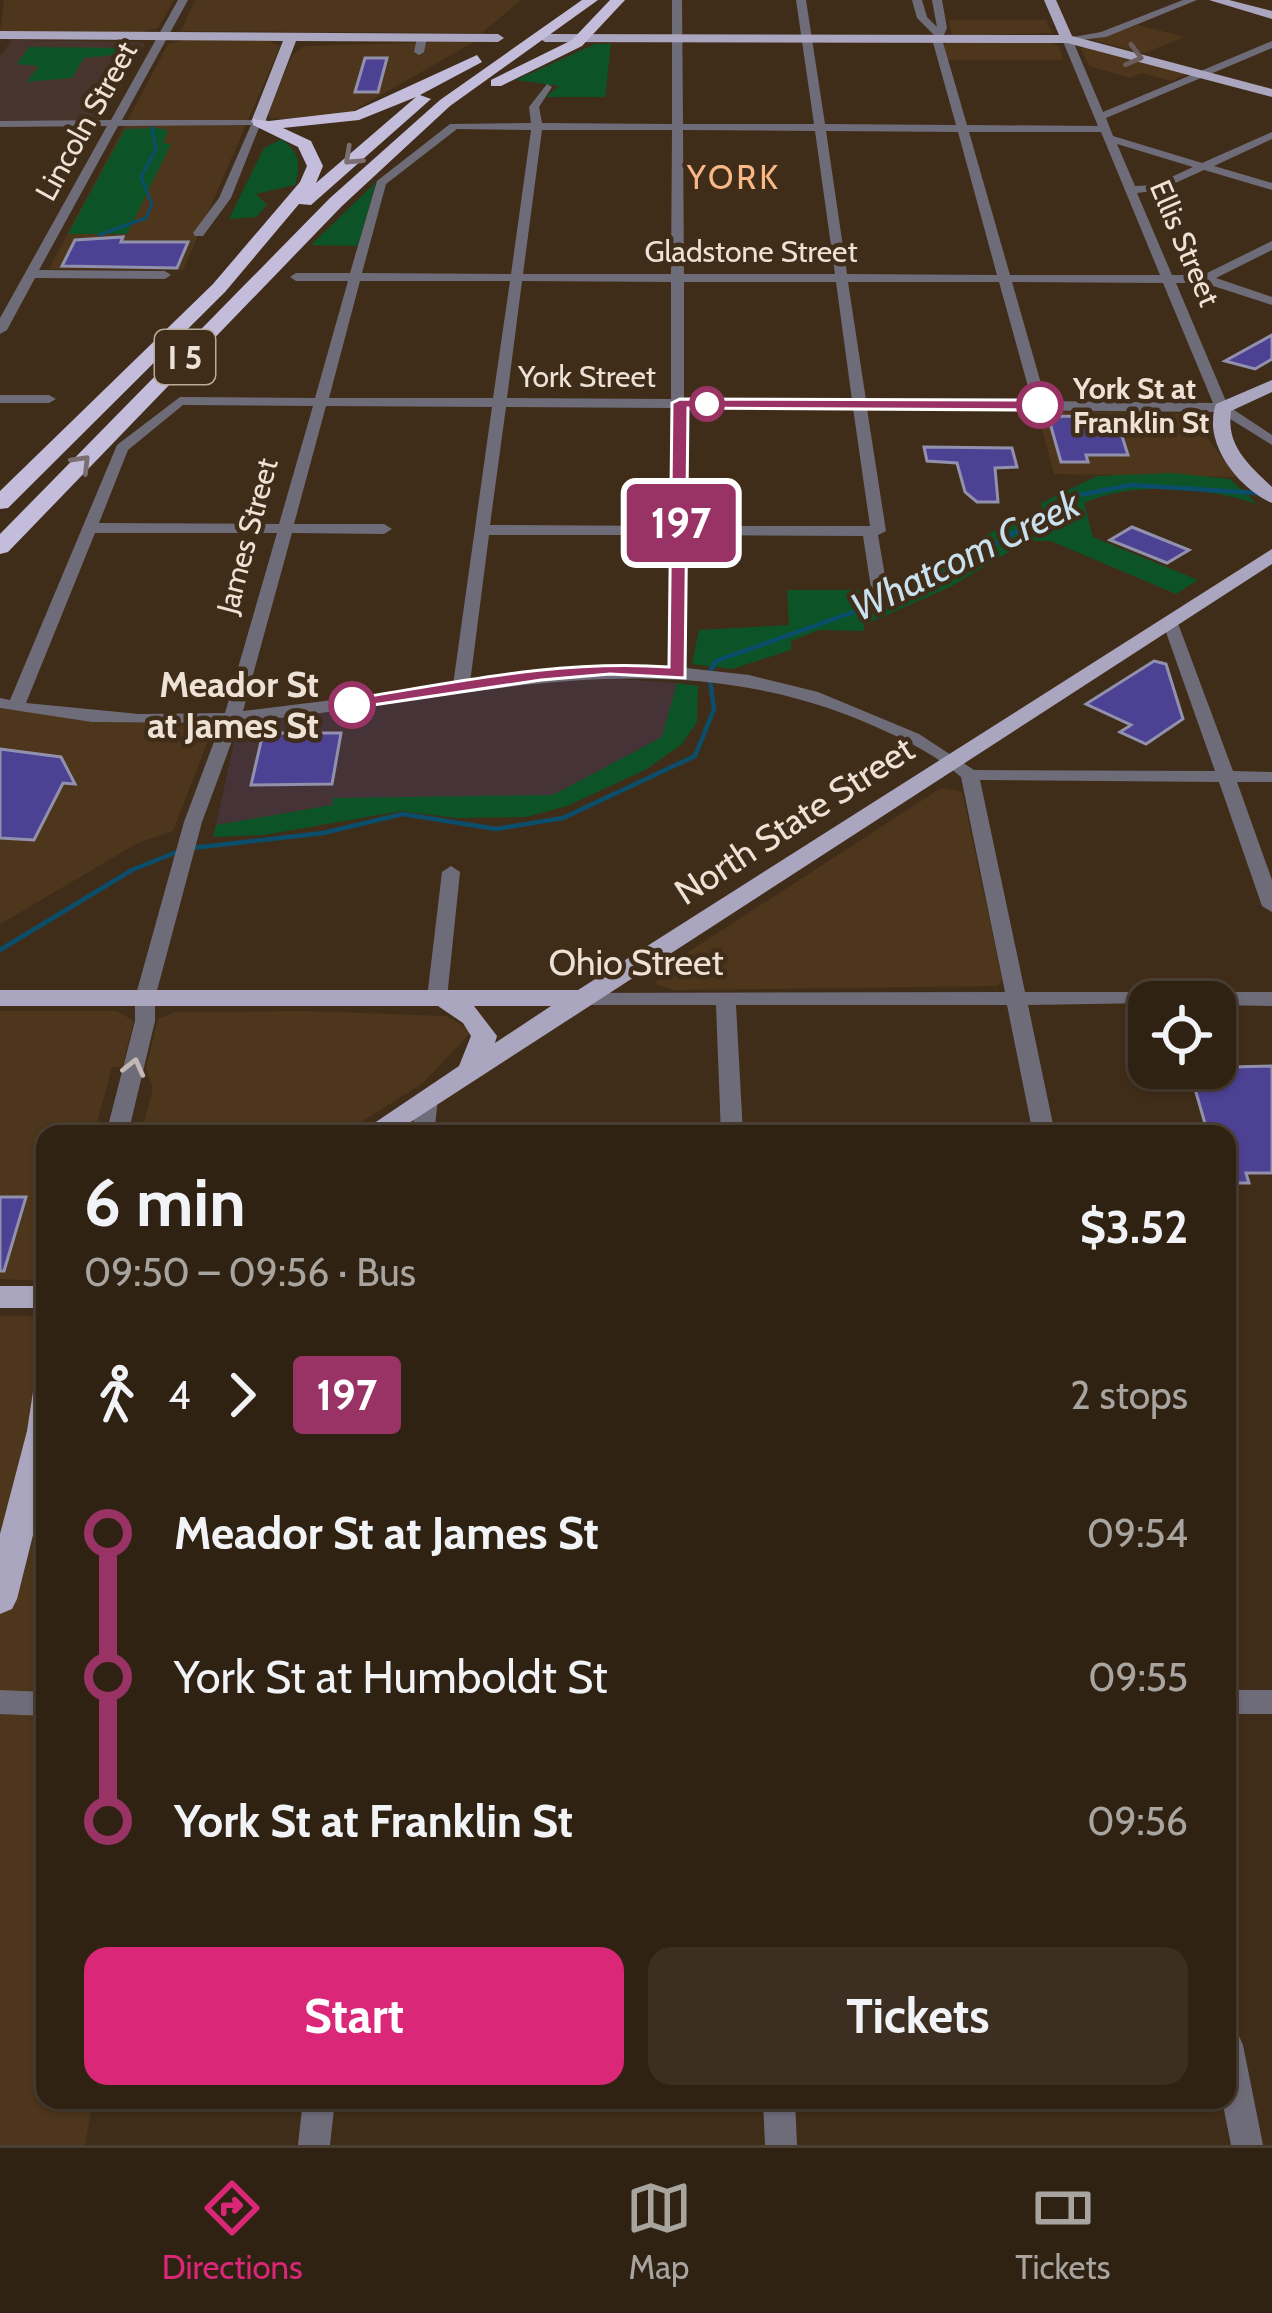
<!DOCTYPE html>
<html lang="en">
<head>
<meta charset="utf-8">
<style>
  :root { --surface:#302213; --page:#3c2f21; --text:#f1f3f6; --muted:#a8a4a0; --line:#4b3f33; --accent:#db2777 }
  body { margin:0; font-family:Cabin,sans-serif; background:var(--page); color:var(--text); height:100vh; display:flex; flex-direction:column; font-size:45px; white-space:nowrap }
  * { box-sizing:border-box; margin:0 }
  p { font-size:39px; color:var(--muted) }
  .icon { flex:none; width:66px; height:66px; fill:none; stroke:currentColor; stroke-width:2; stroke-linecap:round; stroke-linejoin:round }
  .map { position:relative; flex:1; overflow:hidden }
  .sheet { position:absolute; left:36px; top:1125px; width:1200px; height:984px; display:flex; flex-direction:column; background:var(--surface); border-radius:24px; box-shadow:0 3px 9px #0004,0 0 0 3px var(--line) }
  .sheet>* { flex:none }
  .badge { padding:0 24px; border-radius:9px; font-size:42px; line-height:78px }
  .fabs { position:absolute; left:1128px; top:981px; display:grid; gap:24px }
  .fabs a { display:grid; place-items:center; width:108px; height:108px; border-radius:24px; background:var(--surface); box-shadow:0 3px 9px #0004,0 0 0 3px var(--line); font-size:60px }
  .map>.badge { position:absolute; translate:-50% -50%; box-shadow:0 0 0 6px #fff }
  .legs { display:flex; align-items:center; gap:18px; height:132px; padding:0 48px; font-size:39px }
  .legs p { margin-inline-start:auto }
  .overview { display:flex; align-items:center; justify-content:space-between; height:204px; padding:0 48px }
  h1 { font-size:66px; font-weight:800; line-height:90px }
  .primary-button { display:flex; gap:24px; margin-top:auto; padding:24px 48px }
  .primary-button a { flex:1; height:138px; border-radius:24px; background:var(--accent); color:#fff; font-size:48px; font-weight:800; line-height:138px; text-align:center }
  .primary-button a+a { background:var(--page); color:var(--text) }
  ul { padding:0 48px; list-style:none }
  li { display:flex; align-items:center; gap:42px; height:144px; font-size:45px }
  li i { display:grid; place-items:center; width:18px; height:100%; margin:0 15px; background:currentColor }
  li i::after { content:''; width:30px; height:30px; margin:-15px; border:9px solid; border-radius:50%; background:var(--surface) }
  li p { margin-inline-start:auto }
  li:first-child i { background:linear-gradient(#0000 50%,currentColor 0) }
  li:last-child i { background:linear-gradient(currentColor 50%,#0000 0) }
  .menu { display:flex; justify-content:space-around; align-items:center; height:168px; border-top:3px solid var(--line); background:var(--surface); font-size:33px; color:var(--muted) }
  .menu a { display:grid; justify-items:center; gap:6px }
  .menu .current { color:var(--accent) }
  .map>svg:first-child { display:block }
</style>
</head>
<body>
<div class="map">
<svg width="1272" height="2145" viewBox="0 0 1272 2145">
  <rect width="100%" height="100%" fill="#402d19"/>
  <g fill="#4d361b">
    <path d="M 4,0 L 174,0 L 158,28 L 142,32 L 0,32 Z"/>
    <path d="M 195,0 L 521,0 L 482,33 L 181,31 Z"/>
    <path d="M 948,20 L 1046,20 L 1052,33 L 953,36 Z"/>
    <path d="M 1138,25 L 1185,37 L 1144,53 L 1093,40 Z"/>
    <path d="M 185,40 L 269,41 L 280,46 L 183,270 L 49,269 L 168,44 Z"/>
    <path d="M 476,41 L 335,121 L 270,118 L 268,110 L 293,55 L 304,46 Z"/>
    <path d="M 950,42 L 1052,43 L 1059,46 L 1063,60 L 947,60 L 942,45 Z"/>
    <path d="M 1085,47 L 1187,74 L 1171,81 L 1142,73 L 1130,78 L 1089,66 L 1081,49 Z"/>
    <path d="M 1037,411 L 1198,414 L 1204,434 L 1237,477 L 1054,474 Z"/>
    <path d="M 0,709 L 200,727 L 210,735 L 173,831 L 138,843 L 0,924 Z"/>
    <path d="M 941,788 L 962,792 L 1002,979 L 998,986 L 673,990 L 656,984 L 659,971 Z"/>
    <path d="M 0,1011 L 117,1011 L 134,1021 L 122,1067 L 112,1067 L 94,1134 L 45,1134 L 45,1281 L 0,1279 Z"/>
    <path d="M 305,1011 L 446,1016 L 472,1031 L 423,1083 L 342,1134 L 141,1134 L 153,1088 L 146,1068 L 158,1019 L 175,1012 Z"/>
    <path d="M 0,1316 L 45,1316 L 45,2100 L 93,2100 L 85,2145 L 0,2145 Z"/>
  </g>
  <path fill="#463338" d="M 604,678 L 677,683 L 662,737 L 553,795 L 332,805 L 216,825 L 237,729 L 247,722 L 521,683 Z"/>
  <path fill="#47342d" d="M 12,40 L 137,42 L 145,44 L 101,122 L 0,122 L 0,56 Z"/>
  <g fill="#0c5428">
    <path d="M 595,44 L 611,44 L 605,97 L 546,97 L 559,86 L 516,80 Z"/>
    <path d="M 29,47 L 126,48 L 122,54 L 84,58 L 72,78 L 26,82 L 39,66 L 17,64 Z"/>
    <path d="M 160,128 L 168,131 L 163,143 L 171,144 L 127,234 L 68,234 L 125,129 Z"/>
    <path d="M 282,139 C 300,153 301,164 295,185 L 256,194 L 267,205 L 256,217 L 229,219 L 264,148 Z"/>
    <path d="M 376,182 L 358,246 L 311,245 Z"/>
    <path d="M 1172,473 L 1230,479 L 1257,504 C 1206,487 1134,481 1084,503 L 1093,537 L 1198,580 L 1176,594 L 1051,541 L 1027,541 L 950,587 L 864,625 L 864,631 L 819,630 L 791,641 L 791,650 L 732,669 L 692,664 L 699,630 L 789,625 L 787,590 L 889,590 L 1008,523 L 1046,523 L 1041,503 L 1097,476 Z"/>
    <path d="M 677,683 L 698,686 L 697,722 L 682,744 L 647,769 L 567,806 L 526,817 L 456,818 L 402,811 L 264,835 L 213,837 L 216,825 L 332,805 L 333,798 L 553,795 L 662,737 Z"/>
  </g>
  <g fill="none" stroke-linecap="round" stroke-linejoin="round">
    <path stroke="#0b4e6b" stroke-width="3" d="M 99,235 L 146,218 L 152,204 L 141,177 L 156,149 L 152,127"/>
    <g stroke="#0b4e6b" stroke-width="4.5">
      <path d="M 192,848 L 323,833 L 403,814 L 496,829 L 563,818 L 695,756 L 714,709 L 709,673 L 716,661 L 893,598 L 958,567 L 1074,496 L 1131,485 L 1272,494"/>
      <path d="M 0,950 L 132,870 L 179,851"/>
    </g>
  </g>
  <g fill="#4c4193" stroke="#9191ad" stroke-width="3">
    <path d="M 365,58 L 387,58 L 378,92 L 355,92 Z"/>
    <path d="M 123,237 L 121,242 L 188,242 L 177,268 L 62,266 L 75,240 Z"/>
    <path d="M 1272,335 L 1272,359 L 1255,369 L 1225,361 Z"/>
    <path d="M 1048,416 L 1116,417 L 1128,455 L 1086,455 L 1088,462 L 1061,462 Z"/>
    <path d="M 924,447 L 1012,448 L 1017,467 L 995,468 L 998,502 L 977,502 L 965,492 L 957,463 L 927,461 Z"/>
    <path d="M 1132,527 L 1189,550 L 1167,563 L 1110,540 Z"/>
    <path d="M 1154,661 L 1166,664 L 1183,719 L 1146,744 L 1120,732 L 1131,725 L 1086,704 Z"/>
    <path d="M 263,733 L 341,733 L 332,784 L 251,785 Z"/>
    <path d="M 0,749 L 61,757 L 75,784 L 63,783 L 34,840 L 0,838 Z"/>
    <path d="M 1272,1066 L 1272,1173 L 1246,1173 L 1249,1183 L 1227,1183 L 1227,1134 L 1208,1134 L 1189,1068 Z"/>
    <path d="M 0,1197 L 26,1197 L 4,1271 L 0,1271 Z"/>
  </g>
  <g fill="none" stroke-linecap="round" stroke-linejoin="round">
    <g fill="#6f6c79" fill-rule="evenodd">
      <path d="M 178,0 L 188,0 L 122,120 L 262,120 L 231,198 L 203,236 L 195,236 L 193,233 L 219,198 L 251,125 L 118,126 L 39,270 L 165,271 L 171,275 L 165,279 L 35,278 L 7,330 L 0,334 L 0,318 L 107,126 L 0,127 L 0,121 L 111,120 Z"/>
      <path d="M 672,0 L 682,0 L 683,124 L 814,124 L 796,0 L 806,0 L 825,124 L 956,125 L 932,39 L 934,35 L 917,18 L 912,0 L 922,0 L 927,17 L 937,27 L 932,0 L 942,0 L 947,28 L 942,39 L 967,125 L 1098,126 L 1062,39 L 1101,32 L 1183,0 L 1197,0 L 1106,37 L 1073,41 L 1103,112 L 1272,41 L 1272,48 L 1106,118 L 1113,136 L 1202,163 L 1272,132 L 1272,139 L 1214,166 L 1272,183 L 1272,190 L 1204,170 L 1160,190 L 1137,193 L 1172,275 L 1203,275 L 1272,241 L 1272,250 L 1216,278 L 1272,297 L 1272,305 L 1204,283 L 1176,283 L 1228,406 L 1272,435 L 1272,445 L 1219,412 L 867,409 L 886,531 L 878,535 L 887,588 L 885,591 L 873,591 L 871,588 L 863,536 L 685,535 L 686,668 L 749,675 L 818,692 L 919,734 L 974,770 L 1215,771 L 1162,621 L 1170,616 L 1176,618 L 1233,771 L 1272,772 L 1272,782 L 1237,782 L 1272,880 L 1272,912 L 1262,906 L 1219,782 L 980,780 L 1025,992 L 1272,992 L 1272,1006 L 1215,1005 L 1215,1002 L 1028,1005 L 1055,1134 L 1033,1134 L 1007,1005 L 736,1005 L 743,1134 L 721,1134 L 716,1005 L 583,1005 L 573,998 L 576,993 L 1005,992 L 961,777 C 929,749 889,732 850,716 C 645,637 448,705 239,722 L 202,822 L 155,998 L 155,1021 L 128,1134 L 106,1134 L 135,1021 L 135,998 L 184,822 L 221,723 L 92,722 L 0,708 L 0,698 L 10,700 L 117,445 L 180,397 L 315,398 L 348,281 L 296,281 L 290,277 L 296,273 L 350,273 L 377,181 L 450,124 L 531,123 L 529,107 L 547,84 L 552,87 L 539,107 L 542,123 L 672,124 ZM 457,129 L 531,130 L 511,274 L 362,273 L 386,184 ZM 542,130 L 672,130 L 671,274 L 523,274 ZM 683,130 L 815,131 L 835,274 L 684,274 ZM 826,131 L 958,132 L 997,275 L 847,274 ZM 969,132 L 1101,132 L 1160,275 L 1010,275 ZM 1117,144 L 1193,167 L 1154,185 L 1135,186 ZM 360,281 L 510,281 L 493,398 L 329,398 ZM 522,281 L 671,282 L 671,399 L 507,398 ZM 684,282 L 836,282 L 852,400 L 684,399 ZM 848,282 L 999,282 L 1032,401 L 866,400 ZM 1012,282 L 1163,283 L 1213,403 L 1046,401 ZM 183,405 L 313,406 L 279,524 L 99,523 L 128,450 ZM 326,406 L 492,407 L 453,685 L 243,711 L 292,533 L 384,534 L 392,529 L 384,524 L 294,524 ZM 506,407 L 671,408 L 670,526 L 490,525 ZM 685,408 L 853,408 L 870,526 L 685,526 ZM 95,533 L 277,533 L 225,713 L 139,714 L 26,703 ZM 489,535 L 670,535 L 670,668 L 564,671 L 470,683 Z"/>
      <path d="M 422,35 L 427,38 L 424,52 L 419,55 L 414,52 L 417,38 Z"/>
      <path d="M 0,395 L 49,395 L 56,399 L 49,403 L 0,403 Z"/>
      <path d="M 451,866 L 460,872 L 447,998 L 437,1005 L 427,998 L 442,872 Z"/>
      <path d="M 427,1092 L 438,1099 L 434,1134 L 412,1134 L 416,1099 Z"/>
      <path d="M 0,1690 L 45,1692 L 45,1716 L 0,1714 Z"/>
      <rect x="1227" y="1690" width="45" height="24"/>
      <path d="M 1227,2029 L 1238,2034 L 1243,2045 L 1263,2145 L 1231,2145 L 1222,2100 L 1227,2100 Z"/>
      <path d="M 303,2100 L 335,2100 L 330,2145 L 298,2145 Z"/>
      <path d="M 763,2100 L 795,2100 L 797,2145 L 765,2145 Z"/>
    </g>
    <g fill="#aba6bf" fill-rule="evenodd">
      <path d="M 1044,0 L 1056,0 L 1072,36 L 1272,89 L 1272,97 L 1067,43 L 545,42 L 539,38 L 545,34 L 1059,35 Z"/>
      <path d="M 1209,0 L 1229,0 L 1272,11 L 1272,19 Z"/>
      <path d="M 0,31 L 498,34 L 504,38 L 498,42 L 296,41 L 265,122 L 258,126 L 251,122 L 283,41 L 0,39 Z"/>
      <path d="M 1272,380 L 1272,392 L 1231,411 C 1226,446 1248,464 1272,487 L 1272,503 C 1238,488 1202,442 1216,404 Z"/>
      <path d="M 1272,549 L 1272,564 L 392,1134 L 358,1134 L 459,1066 L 471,1036 L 463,1023 L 438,1006 L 0,1006 L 0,990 L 578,990 ZM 474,1006 L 551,1006 L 495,1043 L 497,1036 Z"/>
      <rect x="0" y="1286" width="45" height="22"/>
      <path d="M 45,1382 L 45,1487 L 17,1599 L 12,1609 L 0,1614 L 0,1534 L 27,1431 L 34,1385 Z"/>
    </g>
    <g fill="#c3bddb" fill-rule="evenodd">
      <path d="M 582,0 L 598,0 L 450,106 L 342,206 L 8,552 L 0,554 L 0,534 L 330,198 L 440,100 Z"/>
      <path d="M 610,0 L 625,0 L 582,46 L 501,86 L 491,86 L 491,80 L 572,40 Z"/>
      <path d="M 477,55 L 482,62 L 420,95 L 431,99 L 311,205 L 299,204 L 225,292 L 8,508 L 0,509 L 0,491 L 213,284 L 300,182 L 307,166 L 298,147 L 253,125 L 253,119 L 269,121 L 355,111 ZM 416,97 L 316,183 L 323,166 L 311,141 L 283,128 L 359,120 Z"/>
    </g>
  </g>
  <defs><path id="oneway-chevron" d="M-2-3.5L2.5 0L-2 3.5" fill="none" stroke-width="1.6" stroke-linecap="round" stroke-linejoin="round" transform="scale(3)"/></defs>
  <use stroke="#6b5d5b" href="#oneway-chevron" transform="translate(1134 56) rotate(15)"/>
  <g stroke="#7b6e70">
    <use href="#oneway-chevron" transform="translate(352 157) rotate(137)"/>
    <use href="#oneway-chevron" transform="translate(82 463) rotate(-46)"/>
  </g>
  <use stroke="#c2b9b5" href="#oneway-chevron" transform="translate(134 1067) rotate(-76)"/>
  <path fill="#936" stroke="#fff" stroke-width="3" d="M 680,399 L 1040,400 L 1048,405 L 1040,410 L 688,408 L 685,678 L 610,674 L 541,680 L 346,709 L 346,701 L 352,699 C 458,682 562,659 669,667 L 672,403 Z"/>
  <g fill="#fff" stroke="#936" stroke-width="6">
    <circle cx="707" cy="404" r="15"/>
    <circle cx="1040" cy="405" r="21"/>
    <circle cx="352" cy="705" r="21"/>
  </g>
  <g text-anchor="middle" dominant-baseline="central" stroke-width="9" stroke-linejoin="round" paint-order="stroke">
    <g font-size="30" fill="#eee2d6" stroke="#402d19">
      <text transform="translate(86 121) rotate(-61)">Lincoln Street</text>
      <text transform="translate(1185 243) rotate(67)">Ellis Street</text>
      <text x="751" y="251">Gladstone Street</text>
      <text x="587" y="376">York Street</text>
      <text transform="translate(247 536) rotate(-75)">James Street</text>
    </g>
    <g font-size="30" font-weight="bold" fill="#eee2d6" stroke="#402d19" text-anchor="start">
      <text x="1073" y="388">York St at<tspan x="1073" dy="34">Franklin St</tspan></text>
    </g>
    <g font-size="33" letter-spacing="3" fill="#f9b886" stroke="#402d19">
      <text x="734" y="177">YORK</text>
    </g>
    <rect fill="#402d19" stroke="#baac9d" stroke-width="3" x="155" y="330" width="60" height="54" rx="9"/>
    <g font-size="33" font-weight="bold" fill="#eee2d6">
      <text x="185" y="357">I 5</text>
    </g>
    <g font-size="36" font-weight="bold" fill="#eee2d6" stroke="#402d19" text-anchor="end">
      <text x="319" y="684">Meador St<tspan x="319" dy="41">at James St</tspan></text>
    </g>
    <g font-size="36" fill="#eee2d6" stroke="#402d19">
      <text transform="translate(794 820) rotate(-33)">North State Street</text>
      <text x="636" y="962">Ohio Street</text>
    </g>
    <g font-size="39" font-style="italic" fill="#c9e1ef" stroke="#402d19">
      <text transform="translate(965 555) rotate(-26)">Whatcom Creek</text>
    </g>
  </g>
</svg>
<div class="fabs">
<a><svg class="icon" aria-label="locate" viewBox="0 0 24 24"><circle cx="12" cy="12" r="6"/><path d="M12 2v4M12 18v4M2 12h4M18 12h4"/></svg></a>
</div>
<b class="badge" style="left:681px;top:523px;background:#936;color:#fff">197</b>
<section class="sheet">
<div class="overview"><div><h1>6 min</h1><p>09:50 – 09:56 · Bus</p></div><b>$3.52</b></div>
<div class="legs"><svg class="icon" aria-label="walk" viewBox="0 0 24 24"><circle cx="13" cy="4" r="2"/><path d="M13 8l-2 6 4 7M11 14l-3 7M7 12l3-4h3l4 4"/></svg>4<svg class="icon" aria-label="forward" viewBox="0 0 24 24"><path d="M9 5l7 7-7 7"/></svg><b class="badge" style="background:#936;color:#fff">197</b><p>2 stops</p></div>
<ul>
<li><i style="color:#936"></i><b>Meador St at James St</b><p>09:54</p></li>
<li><i style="color:#936"></i><span>York St at Humboldt St</span><p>09:55</p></li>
<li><i style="color:#936"></i><b>York St at Franklin St</b><p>09:56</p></li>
</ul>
<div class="primary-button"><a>Start</a><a>Tickets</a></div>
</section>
</div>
<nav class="menu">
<a class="current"><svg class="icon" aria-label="directions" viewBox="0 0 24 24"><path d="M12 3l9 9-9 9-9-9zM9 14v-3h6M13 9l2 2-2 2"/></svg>Directions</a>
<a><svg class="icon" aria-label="map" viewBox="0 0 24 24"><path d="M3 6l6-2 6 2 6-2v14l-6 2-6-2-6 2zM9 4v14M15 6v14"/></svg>Map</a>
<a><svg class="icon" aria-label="tickets" viewBox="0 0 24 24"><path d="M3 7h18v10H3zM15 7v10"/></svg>Tickets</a>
</nav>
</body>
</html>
